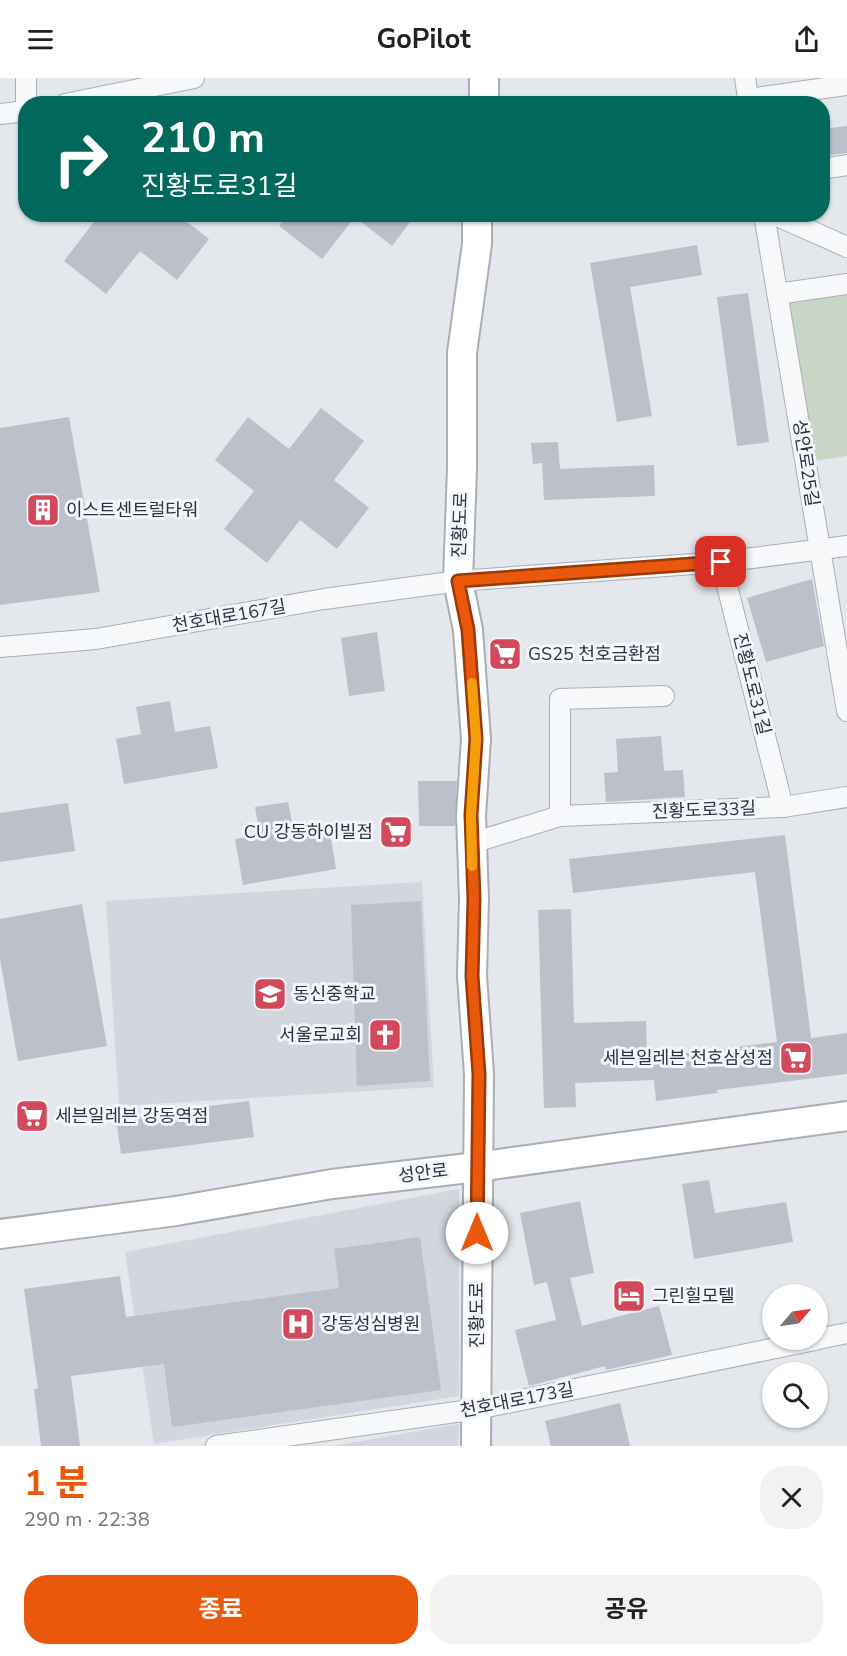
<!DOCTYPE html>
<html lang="ko">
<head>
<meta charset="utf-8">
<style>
  :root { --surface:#fff; --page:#f2f2f2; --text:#222; --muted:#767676; --accent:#ea580c }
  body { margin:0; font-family:"Nunito Sans","Noto Sans KR",sans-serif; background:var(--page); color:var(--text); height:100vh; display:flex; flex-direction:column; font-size:22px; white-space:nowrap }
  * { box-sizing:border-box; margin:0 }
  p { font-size:20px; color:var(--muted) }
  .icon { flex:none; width:33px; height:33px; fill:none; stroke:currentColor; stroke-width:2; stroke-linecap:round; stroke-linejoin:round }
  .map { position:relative; height:1368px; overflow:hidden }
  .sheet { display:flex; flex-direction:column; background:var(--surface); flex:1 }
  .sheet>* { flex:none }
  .hud { position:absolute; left:18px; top:18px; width:812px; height:126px; border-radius:24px; box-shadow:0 2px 4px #0004; background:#00695c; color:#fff; overflow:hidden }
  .needle { width:39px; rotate:61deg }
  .buttons { position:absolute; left:762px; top:1206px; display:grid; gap:12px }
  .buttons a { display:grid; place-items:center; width:66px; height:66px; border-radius:50%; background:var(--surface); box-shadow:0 2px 4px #0004; font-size:30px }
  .pin { position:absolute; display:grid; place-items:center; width:51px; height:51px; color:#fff; margin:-26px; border-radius:12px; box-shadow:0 3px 9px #0006 }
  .me { position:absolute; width:66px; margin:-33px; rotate:0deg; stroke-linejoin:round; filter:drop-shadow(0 0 4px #0008) }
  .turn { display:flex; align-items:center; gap:21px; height:126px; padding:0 24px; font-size:27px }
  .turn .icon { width:78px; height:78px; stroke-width:2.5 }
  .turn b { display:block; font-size:42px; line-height:51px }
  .round { display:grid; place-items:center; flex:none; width:63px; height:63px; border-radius:24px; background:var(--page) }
  .head { display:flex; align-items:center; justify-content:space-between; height:102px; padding:0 24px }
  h1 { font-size:36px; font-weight:700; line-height:45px; color:var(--accent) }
  .cta { display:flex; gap:12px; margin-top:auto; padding:12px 24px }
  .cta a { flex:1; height:69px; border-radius:24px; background:var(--accent); color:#fff; font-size:24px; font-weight:700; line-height:69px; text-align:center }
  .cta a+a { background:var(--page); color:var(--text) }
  header { display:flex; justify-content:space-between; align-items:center; height:78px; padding:0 24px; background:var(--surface); font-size:27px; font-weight:700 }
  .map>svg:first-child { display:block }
  .built { fill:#d2d6de }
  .green { fill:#c9d6c5 }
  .building { fill:#bbc0ca }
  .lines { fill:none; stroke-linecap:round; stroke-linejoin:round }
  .street-casing { stroke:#a9aeb7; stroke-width:22 }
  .secondary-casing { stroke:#a9aeb7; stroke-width:32 }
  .street { stroke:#f7f8fa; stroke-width:20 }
  .secondary { stroke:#fff; stroke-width:28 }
  .route-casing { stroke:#983908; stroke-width:15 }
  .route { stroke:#ea580c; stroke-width:10 }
  .slow { stroke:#f59e0b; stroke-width:10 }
  .labels { text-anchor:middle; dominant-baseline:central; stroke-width:6; stroke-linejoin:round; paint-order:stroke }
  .street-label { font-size:18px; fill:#2b3445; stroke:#f4f6f9 }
  .poi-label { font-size:18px; fill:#2b3445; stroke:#f4f6f9; text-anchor:start }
</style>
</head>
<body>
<header><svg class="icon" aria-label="menu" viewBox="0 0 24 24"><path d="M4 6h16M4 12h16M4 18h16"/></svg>GoPilot<svg class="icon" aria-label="share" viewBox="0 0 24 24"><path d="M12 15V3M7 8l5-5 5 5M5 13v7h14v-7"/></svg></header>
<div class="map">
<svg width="847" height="1368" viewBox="0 0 847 1368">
  <rect width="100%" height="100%" fill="#e4e7ec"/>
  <g class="built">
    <path d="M422 804 434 1009 119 1028 106 823Z"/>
    <path d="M459 1111V1318L154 1366 125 1174Z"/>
    <path d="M459 1346 458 1368H333Z"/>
  </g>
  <path class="green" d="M847 213V378L815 383 787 221Z"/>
  <g class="building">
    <path d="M847 48V75L822 78V51Z"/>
    <path d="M100 136H177L209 161 177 202 140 173 106 216 64 183Z"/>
    <path d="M288 136H416L392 168 355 139 322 181 279 148Z"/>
    <path d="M697 167 702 197 630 209 652 338 617 344 590 185Z"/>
    <path d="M748 215 769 364 737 368 717 219Z"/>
    <path d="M321 330 364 363 334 402 369 430 337 471 300 442 267 485 224 451 254 413 215 382 248 339 289 371Z"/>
    <path d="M69 339 100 514 0 527V350Z"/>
    <path d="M558 364 560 391 654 387 655 418 544 422 542 385 533 386 531 365Z"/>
    <path d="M812 501 824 568 766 584 747 520Z"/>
    <path d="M377 554 385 613 349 618 341 560Z"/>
    <path d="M170 623 175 654 210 648 218 690 124 706 116 661 141 656 136 629Z"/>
    <path d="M661 658 664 693 683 692 685 719 606 724 604 695 618 694 616 661Z"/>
    <path d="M418 703H457L455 748H419Z"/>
    <path d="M288 724 294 754 329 748 336 791 243 807 235 761 260 757 255 729Z"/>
    <path d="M68 725 75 773 0 784V735Z"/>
    <path d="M785 757 811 960 847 955V996L717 1012V1015L656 1023 654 1002 575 1005 576 1029 544 1030 538 832 571 831 574 945 646 943 647 980 777 964 755 794 573 815 569 781Z"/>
    <path d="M421 823 430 1003 357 1008 351 827Z"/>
    <path d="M82 826 107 968 18 983 0 881V841Z"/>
    <path d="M249 1023 254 1059 121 1076 116 1040Z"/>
    <path d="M709 1102 715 1135 786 1124 793 1164 694 1181 682 1106Z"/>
    <path d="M580 1123 594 1195 570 1200 582 1248 659 1228 672 1277 606 1292 605 1288 529 1308 515 1252 556 1242 547 1204 534 1207 520 1135Z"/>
    <path d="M420 1159 441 1312 172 1349 164 1286 71 1298 80 1368H41L34 1311H38L24 1211 120 1198 126 1239 339 1210 334 1171Z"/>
    <path d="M620 1325 630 1368H551L545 1343Z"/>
  </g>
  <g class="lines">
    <defs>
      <g id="street">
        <path d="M26 0V26"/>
        <path d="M745 0 749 26"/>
        <path d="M748 21 847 7"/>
        <path d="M65 26 194 0"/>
        <path d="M0 36 26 33"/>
        <path d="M822 91 847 87"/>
        <path d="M764 136 847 633"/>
        <path d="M773 136 847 169"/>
        <path d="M777 216 847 206"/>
        <path d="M721 484 783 729"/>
        <path d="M0 569 96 561 324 521 458 503 721 484 847 468"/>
        <path d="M560 738V621L664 618"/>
        <path d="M472 765 560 738 783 729 847 719"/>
        <path d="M818 1261 847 1255"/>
        <path d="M216 1368 477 1331 815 1262"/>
      </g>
      <g id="secondary">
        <path d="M484 26V0"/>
        <path d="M0 1156 176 1133 332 1106 477 1089 847 1038"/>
        <path d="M476 1368 479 996 472 898 474 821 471 737 476 661 468 552 458 503 462 390V275L477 166V136"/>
      </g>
    </defs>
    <use href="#street" class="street-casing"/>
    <use href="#secondary" class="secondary-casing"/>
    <use href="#street" class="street"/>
    <use href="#secondary" class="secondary"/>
  </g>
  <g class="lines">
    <defs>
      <path id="route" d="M477 1155 479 996 472 898 474 821 471 737 476 661 468 552 458 503 721 484"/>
    </defs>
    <use href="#route" class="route-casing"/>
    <use href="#route" class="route"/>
    <path class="slow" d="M472 605 476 661 471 737 472 788"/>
  </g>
  <defs>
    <symbol id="building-square" viewBox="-11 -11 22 22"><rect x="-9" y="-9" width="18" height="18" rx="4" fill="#d1495b" stroke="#f4f6f9"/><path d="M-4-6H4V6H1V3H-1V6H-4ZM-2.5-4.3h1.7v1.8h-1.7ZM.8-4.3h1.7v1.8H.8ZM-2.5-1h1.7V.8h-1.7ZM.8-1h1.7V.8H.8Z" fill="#fff"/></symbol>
    <symbol id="supermarket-square" viewBox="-11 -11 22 22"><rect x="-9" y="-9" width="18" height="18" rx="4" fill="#d1495b" stroke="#f4f6f9"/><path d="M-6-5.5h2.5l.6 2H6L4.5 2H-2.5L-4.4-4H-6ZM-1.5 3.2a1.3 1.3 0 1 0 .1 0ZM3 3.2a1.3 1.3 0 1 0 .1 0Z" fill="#fff"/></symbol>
    <symbol id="school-square" viewBox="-11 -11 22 22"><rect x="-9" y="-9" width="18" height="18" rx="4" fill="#d1495b" stroke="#f4f6f9"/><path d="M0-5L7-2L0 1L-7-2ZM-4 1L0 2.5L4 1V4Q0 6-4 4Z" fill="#fff"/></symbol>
    <symbol id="church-square" viewBox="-11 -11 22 22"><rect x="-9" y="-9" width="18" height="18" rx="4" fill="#d1495b" stroke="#f4f6f9"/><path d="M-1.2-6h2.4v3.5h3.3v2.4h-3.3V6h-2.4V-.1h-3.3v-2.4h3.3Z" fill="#fff"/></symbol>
    <symbol id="hotel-square" viewBox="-11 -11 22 22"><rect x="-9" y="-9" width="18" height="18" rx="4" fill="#d1495b" stroke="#f4f6f9"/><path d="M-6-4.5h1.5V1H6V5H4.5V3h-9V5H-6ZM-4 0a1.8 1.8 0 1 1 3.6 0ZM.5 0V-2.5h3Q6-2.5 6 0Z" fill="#fff"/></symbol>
    <symbol id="hospital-square" viewBox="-11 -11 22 22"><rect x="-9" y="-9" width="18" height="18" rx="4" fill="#d1495b" stroke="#f4f6f9"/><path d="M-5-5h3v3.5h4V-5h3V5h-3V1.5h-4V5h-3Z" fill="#fff"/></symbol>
  </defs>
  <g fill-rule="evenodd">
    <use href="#building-square" x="24" y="413" width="38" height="38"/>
    <use href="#supermarket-square" x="486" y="557" width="38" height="38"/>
    <use href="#supermarket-square" x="377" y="735" width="38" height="38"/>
    <use href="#school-square" x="251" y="897" width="38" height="38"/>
    <use href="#church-square" x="366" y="938" width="38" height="38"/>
    <use href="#supermarket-square" x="777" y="961" width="38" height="38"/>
    <use href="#supermarket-square" x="13" y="1019" width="38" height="38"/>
    <use href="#hotel-square" x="610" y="1199" width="38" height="38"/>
    <use href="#hospital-square" x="279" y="1227" width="38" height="38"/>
  </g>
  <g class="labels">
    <g class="street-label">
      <text transform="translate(806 385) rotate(81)">성안로25길</text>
      <text transform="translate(460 447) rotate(-88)">진황도로</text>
      <text transform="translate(229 538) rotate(-10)">천호대로167길</text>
      <text transform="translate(752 606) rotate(76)">진황도로31길</text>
      <text transform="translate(704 732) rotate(-2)">진황도로33길</text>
      <text transform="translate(423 1095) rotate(-7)">성안로</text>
      <text transform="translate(477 1237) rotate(-90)">진황도로</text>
      <text transform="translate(517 1322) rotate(-11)">천호대로173길</text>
    </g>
    <g class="poi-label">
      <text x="66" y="432">이스트센트럴타워</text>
      <text x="528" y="576">GS25 천호금환점</text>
      <text x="373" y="754" text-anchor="end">CU 강동하이빌점</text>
      <text x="293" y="916">동신중학교</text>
      <text x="362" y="957" text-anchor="end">서울로교회</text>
      <text x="773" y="980" text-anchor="end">세븐일레븐 천호삼성점</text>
      <text x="55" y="1038">세븐일레븐 강동역점</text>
      <text x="652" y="1218">그린힐모텔</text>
      <text x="321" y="1246">강동성심병원</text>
    </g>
  </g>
</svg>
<div class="buttons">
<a><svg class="needle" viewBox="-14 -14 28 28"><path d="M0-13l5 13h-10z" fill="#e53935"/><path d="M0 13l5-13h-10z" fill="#767676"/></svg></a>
<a><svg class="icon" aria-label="search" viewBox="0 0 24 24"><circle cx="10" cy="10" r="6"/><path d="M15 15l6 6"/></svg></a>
</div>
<div class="pin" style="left:721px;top:484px;background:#d93025"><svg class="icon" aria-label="arrive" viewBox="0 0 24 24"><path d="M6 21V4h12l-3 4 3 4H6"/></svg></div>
<svg class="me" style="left:477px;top:1155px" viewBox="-20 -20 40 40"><circle r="19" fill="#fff"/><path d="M0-13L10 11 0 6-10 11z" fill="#ea580c"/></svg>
<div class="hud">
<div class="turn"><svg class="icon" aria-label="right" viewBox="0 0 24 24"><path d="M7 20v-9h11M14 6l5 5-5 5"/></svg><div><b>210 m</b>진황도로31길</div></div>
</div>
</div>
<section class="sheet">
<div class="head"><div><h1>1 분</h1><p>290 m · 22:38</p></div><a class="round"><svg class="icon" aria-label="close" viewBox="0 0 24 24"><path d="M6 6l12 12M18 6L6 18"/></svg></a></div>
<div class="cta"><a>종료</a><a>공유</a></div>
</section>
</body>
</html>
